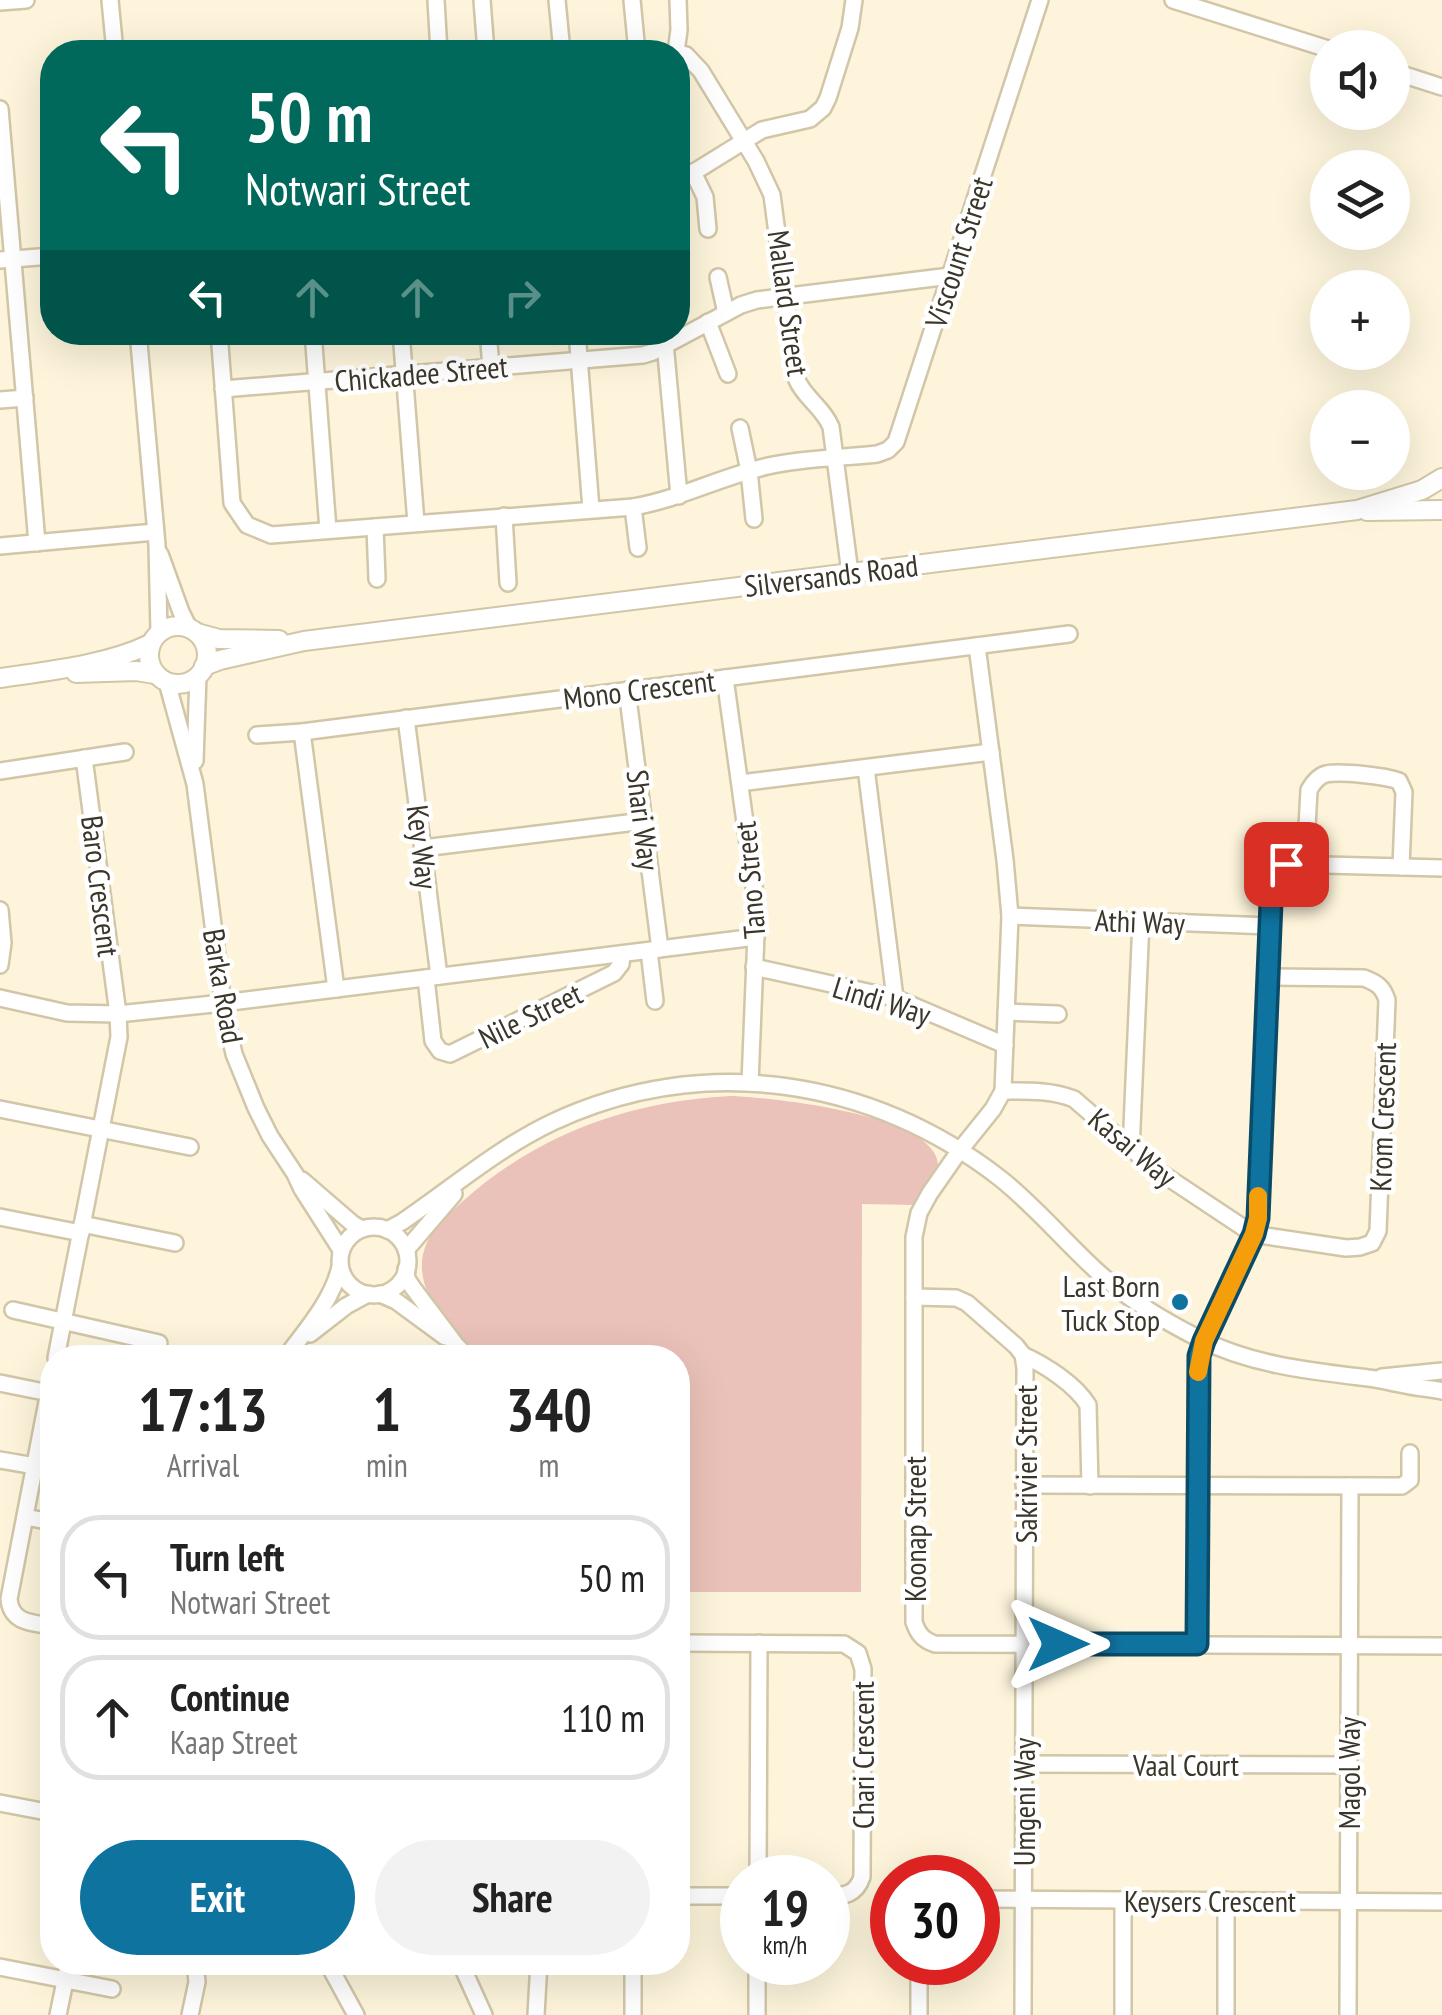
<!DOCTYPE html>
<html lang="en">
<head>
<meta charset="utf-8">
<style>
  :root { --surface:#fff; --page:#f2f2f2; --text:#222; --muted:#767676; --line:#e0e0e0; --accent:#0f73a0 }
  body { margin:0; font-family:"PT Sans Narrow",sans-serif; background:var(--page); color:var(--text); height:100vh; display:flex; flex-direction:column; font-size:38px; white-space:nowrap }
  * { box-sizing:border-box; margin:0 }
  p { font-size:32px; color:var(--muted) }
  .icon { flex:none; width:55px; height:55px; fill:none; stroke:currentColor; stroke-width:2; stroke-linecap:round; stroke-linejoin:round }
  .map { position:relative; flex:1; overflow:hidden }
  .details { position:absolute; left:40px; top:1345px; width:650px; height:630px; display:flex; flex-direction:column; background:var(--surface); border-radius:40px; box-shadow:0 10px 40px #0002 }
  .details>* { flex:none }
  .hud { position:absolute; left:40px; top:40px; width:650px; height:305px; border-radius:40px; box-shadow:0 10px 40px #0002; background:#00695c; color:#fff; overflow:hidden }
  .fabs { position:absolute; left:1310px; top:30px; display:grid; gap:20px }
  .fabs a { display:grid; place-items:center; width:100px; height:100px; border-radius:50%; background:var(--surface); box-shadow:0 10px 40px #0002; font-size:50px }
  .speed { position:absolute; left:720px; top:1855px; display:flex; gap:20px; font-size:50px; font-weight:700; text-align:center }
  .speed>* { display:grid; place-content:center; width:130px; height:130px; border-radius:50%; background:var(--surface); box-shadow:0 10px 40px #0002; line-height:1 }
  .speed small { font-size:25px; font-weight:400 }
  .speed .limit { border:15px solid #d22; background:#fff; color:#111 }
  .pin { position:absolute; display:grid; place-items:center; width:85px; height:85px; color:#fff; margin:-42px; border-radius:20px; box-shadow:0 5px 15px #0006 }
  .me { position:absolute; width:110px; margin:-55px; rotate:90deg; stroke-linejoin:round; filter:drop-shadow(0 0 8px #0008) }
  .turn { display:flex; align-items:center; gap:35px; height:210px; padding:0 40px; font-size:45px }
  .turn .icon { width:130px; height:130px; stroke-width:2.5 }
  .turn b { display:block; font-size:70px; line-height:85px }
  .lanes { display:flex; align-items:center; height:95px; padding:0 40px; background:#0003; justify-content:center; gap:50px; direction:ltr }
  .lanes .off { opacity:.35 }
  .eta { display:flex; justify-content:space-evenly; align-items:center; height:170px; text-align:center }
  .eta b { font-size:60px; font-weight:800; line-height:70px }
  .button { display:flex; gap:20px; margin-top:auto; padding:20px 40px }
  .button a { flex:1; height:115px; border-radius:60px; background:var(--accent); color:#fff; font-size:40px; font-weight:800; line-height:115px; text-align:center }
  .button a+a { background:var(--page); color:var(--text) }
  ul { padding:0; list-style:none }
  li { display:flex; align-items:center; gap:30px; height:125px; margin:0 20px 15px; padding:0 20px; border:5px solid var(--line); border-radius:40px }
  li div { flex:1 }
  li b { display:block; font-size:38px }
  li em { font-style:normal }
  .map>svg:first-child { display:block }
  .green { fill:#ebc2b9 }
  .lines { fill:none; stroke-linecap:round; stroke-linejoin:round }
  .minor-casing { stroke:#d1c6a7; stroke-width:20 }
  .tertiary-casing { stroke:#d1c6a7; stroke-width:22 }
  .minor { stroke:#fff; stroke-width:15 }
  .tertiary { stroke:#fff; stroke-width:18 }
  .route-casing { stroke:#0a4b68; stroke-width:25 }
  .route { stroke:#0f73a0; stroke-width:18 }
  .slow { stroke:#f59e0b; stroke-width:18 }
  .poi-dot { fill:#0f73a0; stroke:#fff; stroke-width:4 }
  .labels { text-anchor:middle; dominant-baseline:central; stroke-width:9; stroke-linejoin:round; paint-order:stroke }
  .street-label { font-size:30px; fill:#3b362a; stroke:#fff }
  .poi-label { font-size:30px; fill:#3b362a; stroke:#fff; text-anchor:end }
</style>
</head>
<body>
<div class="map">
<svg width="1442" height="2015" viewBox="0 0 1442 2015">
  <rect width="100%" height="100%" fill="#fdf4db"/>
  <path class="green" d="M730 1096C768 1097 935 1114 938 1164 938 1178 923 1194 916 1205L862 1204 861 1592H678V1358L481 1357C459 1333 424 1305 422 1270 420 1239 442 1220 463 1201 538 1134 630 1101 730 1096Z"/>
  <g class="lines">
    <defs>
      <g id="minor">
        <path d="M110 0 115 52"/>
        <path d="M436 0 439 52"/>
        <path d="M482 0 486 52"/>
        <path d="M557 0 562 52"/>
        <path d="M632 0 637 52"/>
        <path d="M1173 0 1328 49"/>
        <path d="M0 2 26 0"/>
        <path d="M676 52 679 30 678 0"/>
        <path d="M678 53 686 55 701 71 756 161 772 195 796 378C804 398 823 407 831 427L850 573"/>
        <path d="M1392 71 1442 87"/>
        <path d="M0 109 37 543"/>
        <path d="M693 172 705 197 708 229"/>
        <path d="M678 182 762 130 810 119 823 108 828 98 850 28 854 0"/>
        <path d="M0 260 52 256"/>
        <path d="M718 277 726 313"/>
        <path d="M708 322 728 374"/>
        <path d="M138 332 157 545 159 632"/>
        <path d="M219 332 232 503 247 525 271 535 633 507C680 499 722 476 768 466 803 458 841 458 877 454L888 450 896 442 1040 0"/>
        <path d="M313 332 328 530"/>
        <path d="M401 332 416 523"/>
        <path d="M488 332 491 367"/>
        <path d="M577 332 591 509"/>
        <path d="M664 332 679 496"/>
        <path d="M223 389 643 355 653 352 741 305 757 300 950 276"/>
        <path d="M0 400 25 398"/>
        <path d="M740 428 749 471 754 519"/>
        <path d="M633 507 638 548"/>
        <path d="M504 516 508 583"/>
        <path d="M375 527 377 579"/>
        <path d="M0 546 155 532"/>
        <path d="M160 554 181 612 189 628"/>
        <path d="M977 646 1005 860 1010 916 1003 1091 993 1109 960 1150 930 1193 919 1213 914 1237V1622C918 1634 923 1640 935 1644L1442 1646"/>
        <path d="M725 678 757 909 750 1083"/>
        <path d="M167 682 195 784 223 1003 234 1054 256 1108 270 1136 295 1174 302 1189 341 1250"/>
        <path d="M627 690 660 949"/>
        <path d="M406 718 439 976"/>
        <path d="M302 732 336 989"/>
        <path d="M257 735 302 732 1069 634"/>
        <path d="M195 761 198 675"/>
        <path d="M866 768 895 998"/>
        <path d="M0 771 125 752"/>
        <path d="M740 783 991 752"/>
        <path d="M423 848 644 821"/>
        <path d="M1305 864 1309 790C1313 783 1318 776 1326 774 1341 771 1385 776 1399 781L1404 792 1401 867"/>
        <path d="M0 910 3 943 0 965"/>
        <path d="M1010 916 1270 926"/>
        <path d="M649 951 655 1001"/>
        <path d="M754 967 895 998 1005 1045"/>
        <path d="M426 978 433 1041 440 1051 450 1054 614 973 621 964 622 954"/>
        <path d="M0 998 67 1013 118 1014 223 1003 756 937"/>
        <path d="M1006 1012 1058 1014"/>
        <path d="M1003 1091C1028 1091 1051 1090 1074 1099L1155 1169 1253 1234 1346 1248 1360 1247 1372 1243 1378 1231 1387 1000C1383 987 1377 983 1364 978L1268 977"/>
        <path d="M0 1109 190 1147"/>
        <path d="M1131 1150 1141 921"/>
        <path d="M302 1180 353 1224 362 1229"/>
        <path d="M0 1217 81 1233"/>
        <path d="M82 1224 175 1243"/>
        <circle cx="374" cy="1261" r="34"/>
        <path d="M387 1230 402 1222C452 1188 498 1148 553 1122 703 1052 872 1078 1001 1179 1036 1207 1066 1243 1099 1273 1129 1300 1164 1321 1200 1339 1252 1365 1310 1371 1368 1378 1380 1379 1392 1383 1405 1385 1417 1388 1430 1388 1442 1391"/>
        <path d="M406 1250 454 1194"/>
        <path d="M406 1269 407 1279 413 1288 456 1345 469 1358"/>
        <path d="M380 1294 396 1301 445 1337"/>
        <path d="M914 1297 956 1298 967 1303 1016 1346 1023 1355 1025 1368 1023 2015"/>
        <path d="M13 1310 159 1343"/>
        <path d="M310 1334 346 1306 368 1294"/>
        <path d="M1023 1355C1045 1365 1075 1384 1088 1405L1090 1486"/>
        <path d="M56 1358 119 1037 118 1014 84 758"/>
        <path d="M285 1358C306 1330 332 1301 340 1267"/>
        <path d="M52 1376 9 1599C11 1623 32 1623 52 1626"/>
        <path d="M1382 1377 1442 1371"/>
        <path d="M0 1383 49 1393"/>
        <path d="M0 1460 35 1466"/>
        <path d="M1024 1485 1402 1486 1410 1480V1453"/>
        <path d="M25 1517 52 1522"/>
        <path d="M678 1643 844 1644 858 1653 863 1669 862 1877C856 1895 844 1896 828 1896"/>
        <path d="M1197 1644 1199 1357 1204 1341 1253 1234 1258 1218 1272 878 1277 869 1286 864 1442 868"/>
        <path d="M1023 1764 1348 1765"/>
        <path d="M0 1803 52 1813"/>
        <path d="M758 1878 759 1643"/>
        <path d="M678 1896H742"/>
        <path d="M978 1899 1442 1902"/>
        <path d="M327 1962 356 2015"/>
        <path d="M460 1962 484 2015"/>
        <path d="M633 1962V2015"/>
        <path d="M0 1967 112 1989"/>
        <path d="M58 2015 69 1962"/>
        <path d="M190 2015 197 1982 195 1962"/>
        <path d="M536 2015 539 1962"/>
        <path d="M757 2015V1962"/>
        <path d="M919 2015V1962"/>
        <path d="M1123 2015V1900"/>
        <path d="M1226 2015V1900"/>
        <path d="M1348 2015 1350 1486"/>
      </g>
      <g id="tertiary">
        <path d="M1367 511 1442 510"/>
        <circle cx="178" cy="655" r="29"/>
        <path d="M197 633 219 639 279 640"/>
        <path d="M204 666 220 660 304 641 1357 510 1422 490 1442 478"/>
        <path d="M76 673 136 671 155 674"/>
        <path d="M0 678C48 671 107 665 150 644"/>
      </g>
    </defs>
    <use href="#minor" class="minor-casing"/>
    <use href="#tertiary" class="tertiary-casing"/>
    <use href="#minor" class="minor"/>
    <use href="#tertiary" class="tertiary"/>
  </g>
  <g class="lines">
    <defs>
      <path id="route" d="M1058 1644H1197L1199 1356 1204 1341 1254 1234 1258 1218 1272 878 1277 869 1286 864"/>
    </defs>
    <use href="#route" class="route-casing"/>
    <use href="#route" class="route"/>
    <path class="slow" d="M1198 1372 1204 1341 1254 1234 1258 1218V1196"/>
  </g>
  <circle class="poi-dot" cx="1180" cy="1302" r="10"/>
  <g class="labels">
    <g class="street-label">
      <text transform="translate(958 252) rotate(-72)">Viscount Street</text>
      <text transform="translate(789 303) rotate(82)">Mallard Street</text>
      <text transform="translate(421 373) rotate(-5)">Chickadee Street</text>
      <text transform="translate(831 575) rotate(-7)">Silversands Road</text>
      <text transform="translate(639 689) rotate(-7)">Mono Crescent</text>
      <text transform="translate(644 820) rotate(83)">Shari Way</text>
      <text transform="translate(423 847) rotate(83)">Key Way</text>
      <text transform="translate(749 880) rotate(-95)">Tano Street</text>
      <text transform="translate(101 886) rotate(83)">Baro Crescent</text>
      <text transform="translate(1140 921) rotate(2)">Athi Way</text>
      <text transform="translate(224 986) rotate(80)">Barka Road</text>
      <text transform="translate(882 1000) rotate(17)">Lindi Way</text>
      <text transform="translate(530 1015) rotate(-26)">Nile Street</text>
      <text transform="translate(1382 1117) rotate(-88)">Krom Crescent</text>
      <text transform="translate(1133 1147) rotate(40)">Kasai Way</text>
      <text transform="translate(1025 1464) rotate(-90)">Sakrivier Street</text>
      <text transform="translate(914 1529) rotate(-90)">Koonap Street</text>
      <text transform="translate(862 1755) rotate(-90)">Chari Crescent</text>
      <text x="1186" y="1764">Vaal Court</text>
      <text transform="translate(1348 1773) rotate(-90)">Magol Way</text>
      <text transform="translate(1023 1802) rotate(-90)">Umgeni Way</text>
      <text x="1210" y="1900">Keysers Crescent</text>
    </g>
    <g class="poi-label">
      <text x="1160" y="1285">Last Born<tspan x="1160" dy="34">Tuck Stop</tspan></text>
    </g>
  </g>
</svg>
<div class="fabs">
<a><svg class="icon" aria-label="sound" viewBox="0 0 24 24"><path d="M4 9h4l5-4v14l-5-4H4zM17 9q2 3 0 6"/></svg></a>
<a><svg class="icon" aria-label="layers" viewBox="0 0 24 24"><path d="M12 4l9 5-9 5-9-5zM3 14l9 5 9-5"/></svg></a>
<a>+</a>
<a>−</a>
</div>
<div class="speed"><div>19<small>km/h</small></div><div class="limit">30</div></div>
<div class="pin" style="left:1286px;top:864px;background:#d93025"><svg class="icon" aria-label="arrive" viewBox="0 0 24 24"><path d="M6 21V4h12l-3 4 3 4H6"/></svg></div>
<svg class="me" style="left:1058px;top:1644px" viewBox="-20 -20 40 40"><path d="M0-17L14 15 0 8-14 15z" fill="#0f73a0" stroke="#fff" stroke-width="4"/></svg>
<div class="hud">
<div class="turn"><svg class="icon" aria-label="left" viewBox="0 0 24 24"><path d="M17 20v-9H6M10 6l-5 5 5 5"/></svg><div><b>50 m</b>Notwari Street</div></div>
<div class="lanes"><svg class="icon" aria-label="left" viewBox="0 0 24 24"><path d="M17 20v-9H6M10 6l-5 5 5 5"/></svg><svg class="icon off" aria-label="ahead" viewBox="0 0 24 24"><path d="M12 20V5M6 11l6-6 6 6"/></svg><svg class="icon off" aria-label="ahead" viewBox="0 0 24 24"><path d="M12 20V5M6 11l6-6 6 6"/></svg><svg class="icon off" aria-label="right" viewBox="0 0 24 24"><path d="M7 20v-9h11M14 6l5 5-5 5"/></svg></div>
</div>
<section class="details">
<div class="eta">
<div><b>17:13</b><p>Arrival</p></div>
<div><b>1</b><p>min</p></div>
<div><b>340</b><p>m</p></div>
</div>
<ul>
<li><svg class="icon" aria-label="left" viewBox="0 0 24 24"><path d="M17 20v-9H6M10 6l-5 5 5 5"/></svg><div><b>Turn left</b><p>Notwari Street</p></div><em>50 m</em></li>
<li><svg class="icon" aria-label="ahead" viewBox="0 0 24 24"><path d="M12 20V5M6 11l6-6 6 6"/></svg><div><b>Continue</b><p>Kaap Street</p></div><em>110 m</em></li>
</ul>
<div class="button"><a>Exit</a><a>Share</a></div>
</section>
</div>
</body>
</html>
